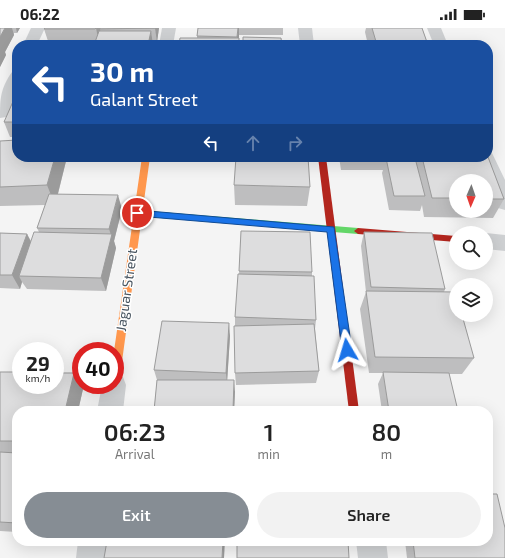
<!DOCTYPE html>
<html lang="en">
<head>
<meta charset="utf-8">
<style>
  :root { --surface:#fff; --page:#f2f2f2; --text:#222; --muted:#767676; --accent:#868d94 }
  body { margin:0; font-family:"Exo 2",sans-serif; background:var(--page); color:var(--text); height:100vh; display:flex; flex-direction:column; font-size:15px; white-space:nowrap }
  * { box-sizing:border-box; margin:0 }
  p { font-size:13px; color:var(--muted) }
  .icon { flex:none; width:22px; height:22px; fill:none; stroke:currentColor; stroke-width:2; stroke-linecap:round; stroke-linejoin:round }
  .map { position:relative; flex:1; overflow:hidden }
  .drawer { position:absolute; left:12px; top:378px; width:481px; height:140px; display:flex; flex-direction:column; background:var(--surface); border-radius:16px; box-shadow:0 4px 16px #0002 }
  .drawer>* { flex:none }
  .top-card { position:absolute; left:12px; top:12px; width:481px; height:122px; border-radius:16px; box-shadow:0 4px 16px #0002; background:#1a4fa0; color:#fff; overflow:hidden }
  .needle { width:26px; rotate:182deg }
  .buttons { position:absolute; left:449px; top:146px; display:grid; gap:8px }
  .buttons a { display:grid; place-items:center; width:44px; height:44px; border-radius:50%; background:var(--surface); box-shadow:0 4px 16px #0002; font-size:20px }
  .speed { position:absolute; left:12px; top:314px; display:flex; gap:8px; font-size:20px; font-weight:700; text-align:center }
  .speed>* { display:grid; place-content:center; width:52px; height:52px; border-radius:50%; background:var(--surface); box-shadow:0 4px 16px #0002; line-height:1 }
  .speed small { font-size:10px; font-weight:400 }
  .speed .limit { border:6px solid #d22; background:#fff; color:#111 }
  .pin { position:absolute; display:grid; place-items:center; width:34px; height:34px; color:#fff; margin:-17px; border:2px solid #fff; border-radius:50%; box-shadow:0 1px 4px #0007 }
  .me { position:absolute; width:44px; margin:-22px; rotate:353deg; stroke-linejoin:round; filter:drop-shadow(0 0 3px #0008) }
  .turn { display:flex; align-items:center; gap:14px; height:84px; padding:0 12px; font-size:18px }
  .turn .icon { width:52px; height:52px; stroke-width:2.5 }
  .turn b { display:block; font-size:28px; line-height:34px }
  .lanes { display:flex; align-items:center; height:38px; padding:0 12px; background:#0003; justify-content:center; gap:20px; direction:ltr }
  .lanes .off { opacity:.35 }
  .eta { display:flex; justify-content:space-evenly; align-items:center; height:68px; text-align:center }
  .eta b { font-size:24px; font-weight:600; line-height:28px }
  .cta { display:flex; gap:8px; margin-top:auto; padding:8px 12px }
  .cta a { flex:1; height:46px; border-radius:24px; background:var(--accent); color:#fff; font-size:16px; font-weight:600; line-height:46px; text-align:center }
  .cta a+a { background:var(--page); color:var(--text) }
  .status { display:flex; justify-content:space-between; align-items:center; height:28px; padding:0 20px; background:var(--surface); direction:ltr }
  .status svg { height:11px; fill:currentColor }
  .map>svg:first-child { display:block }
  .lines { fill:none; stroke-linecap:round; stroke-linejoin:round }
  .street { fill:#ced0d2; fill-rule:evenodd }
  .fast { fill:#63d668; fill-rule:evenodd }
  .slow { fill:#ff974d; fill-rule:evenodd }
  .jam { fill:#b3261e; fill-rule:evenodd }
  .wall { fill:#bebebf; fill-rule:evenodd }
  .shaded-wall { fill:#9b9b9b }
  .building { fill:#ddddde; stroke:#9b9b9b }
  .route { fill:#1a73e8; stroke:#114b97 }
  .labels { text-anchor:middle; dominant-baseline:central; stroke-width:3; stroke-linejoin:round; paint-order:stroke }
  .street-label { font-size:14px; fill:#4a5661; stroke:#fff }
</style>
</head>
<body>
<div class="status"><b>06:22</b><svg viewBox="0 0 49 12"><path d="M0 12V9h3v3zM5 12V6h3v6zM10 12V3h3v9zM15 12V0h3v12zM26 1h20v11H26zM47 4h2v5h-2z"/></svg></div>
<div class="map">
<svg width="505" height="530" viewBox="0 0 505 530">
  <rect width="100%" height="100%" fill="#f4f4f4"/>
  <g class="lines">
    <g class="street">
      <path d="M31 0H45L37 17H23Z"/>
      <path d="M162 0H176L173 17H159Z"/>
      <path d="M298 0H312L314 17H300Z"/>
      <path d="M427 0H441L448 17H434Z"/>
      <path d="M17 42C17 61 17 73 6 89L0 90C0 71 0 61 12 44Z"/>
      <path d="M488 124 492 125 505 152V182L498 180 495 175 477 129H488Z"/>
      <path d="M486 205 505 207V223L486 221Z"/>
      <path d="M115 346 123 349 126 357 123 383H97L102 357H115Z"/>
      <path d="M78 513H108L106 530H76Z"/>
      <path d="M356 513H386L388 530H358Z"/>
    </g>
    <path class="fast" d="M137 182 358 200 362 203 358 206 137 188 133 185Z"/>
    <path class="slow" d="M142 129H150L120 348 119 351 115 353V323H114Z"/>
    <g class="jam">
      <path d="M318 129H326L359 383H349Z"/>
      <path d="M358 200 456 208V214L358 206 354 203Z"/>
    </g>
  </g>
  <g class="wall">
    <path d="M0 0H20L17 5H14V7L5 24 6 27 0 39Z"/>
    <path d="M45 0H159L157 14 153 15V17H94L95 15 49 16 44 1Z"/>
    <path d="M198 0H283V7H239V17H179L197 10V8Z"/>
    <path d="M366 0H422L428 17H368L365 4Z"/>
    <path d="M17 69V109H10L4 94Z"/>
    <path d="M0 113 17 129H67L58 166 122 181 114 213 116 220 106 263 27 261 22 254 20 261 0 260V205L27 206 31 213 39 204 37 200 45 177 0 178Z"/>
    <path d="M339 129H412V130H415L416 129H488L504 171 493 190 424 189 422 177 420 183 389 182 382 145 383 142H341ZM456 153H486V183H456Z"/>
    <path d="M234 157 310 159 307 178 235 177Z"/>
    <path d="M241 203 312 244V248L316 292 315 301 319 343 316 355 236 357 235 345V289L239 246Z"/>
    <path d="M364 204 445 261 444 264 474 330 462 346H449L458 383H382L378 356 383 345H369L360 281 366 264 361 218Z"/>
    <path d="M230 308 227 352 235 364 234 383H154L157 352 154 342Z"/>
    <path d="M0 344 74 345 83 361 78 383H17V504L0 503Z"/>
    <path d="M405 513H488L505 530H407Z"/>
  </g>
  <g class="shaded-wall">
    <path d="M5 0H12L14 7 5 24 6 27 0 39V9Z"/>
    <path d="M16 0H20L17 5Z"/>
    <path d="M96 0H103L100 1 101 7 99 15Z"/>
    <path d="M155 0H159L157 14Z"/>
    <path d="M238 0H239V8L238 17H237V9Z"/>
    <path d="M151 3 153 17H148Z"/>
    <path d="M55 129H67L55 177 47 157Z"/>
    <path d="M118 167 122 181 114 213 116 220 106 263 101 250 111 207 109 201Z"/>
    <path d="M27 206 34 220 19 248 22 254 20 261 12 247Z"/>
    <path d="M229 295 230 308 227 356 226 345Z"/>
    <path d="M74 345 83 361 78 383H65Z"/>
    <path d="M234 352 235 364 234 383H233Z"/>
    <path d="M223 513H225L224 530H222Z"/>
  </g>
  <g class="building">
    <path d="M0 0H5L0 9Z"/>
    <path d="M45 0H96L95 1H44Z"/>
    <path d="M100 0H155L100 1Z"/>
    <path d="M198 0H238L237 9 197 8Z"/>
    <path d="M372 0H422L428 17H377Z"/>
    <path d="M99 3H151L148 17H94Z"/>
    <path d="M243 9 281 10 282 17H243Z"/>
    <path d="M180 10H239V17H179Z"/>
    <path d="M15 69H17V94H4Z"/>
    <path d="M17 112V129H55L47 157 0 159V113Z"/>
    <path d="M236 129H308L310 159 234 157Z"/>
    <path d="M422 129H488L504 171H486V153H456V170H432Z"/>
    <path d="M386 130H415L425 168H394Z"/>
    <path d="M49 166 118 167 109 201 37 200Z"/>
    <path d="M241 203 310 204 312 244 239 243Z"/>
    <path d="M34 204 112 206 101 250 19 248Z"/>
    <path d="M364 204 432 205 445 261 371 259Z"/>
    <path d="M0 205 27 206 12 247H0Z"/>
    <path d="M238 246 314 248 316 292 235 289Z"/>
    <path d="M366 263 456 264V287H462L474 330 375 329Z"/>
    <path d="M162 293 229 295 226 345 154 342Z"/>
    <path d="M314 296 319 343 235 345 234 298Z"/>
    <path d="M0 344H21V357H55V345H74L65 383H17V413H0Z"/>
    <path d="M383 344 449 345 458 383H389Z"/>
    <path d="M157 352H234L233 383H154Z"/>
    <path d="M0 424 17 425V495L0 494Z"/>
    <path d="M488 466H497L505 500V530H415L413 513H488Z"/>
    <path d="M107 513H223L222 530H104Z"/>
    <path d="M237 513H348L349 530H237Z"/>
  </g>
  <path class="route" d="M137 182 334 199 352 322 350 325 347 327 343 325 342 322 327 204 137 188 133 185Z"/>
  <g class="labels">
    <g class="street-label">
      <text transform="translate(126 262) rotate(-82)">Jaguar Street</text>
    </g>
  </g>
</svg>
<div class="buttons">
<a><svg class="needle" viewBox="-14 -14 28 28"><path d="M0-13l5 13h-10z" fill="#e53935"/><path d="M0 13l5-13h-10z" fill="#767676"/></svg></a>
<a><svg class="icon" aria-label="search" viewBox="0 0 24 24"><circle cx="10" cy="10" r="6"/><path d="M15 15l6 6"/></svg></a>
<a><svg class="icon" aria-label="layers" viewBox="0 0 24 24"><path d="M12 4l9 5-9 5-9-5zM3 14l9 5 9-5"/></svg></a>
</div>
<div class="speed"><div>29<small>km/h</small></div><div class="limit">40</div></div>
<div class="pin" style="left:137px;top:185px;background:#d93025"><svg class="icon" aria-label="arrive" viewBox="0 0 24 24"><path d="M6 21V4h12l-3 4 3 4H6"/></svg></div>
<svg class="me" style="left:347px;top:322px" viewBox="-20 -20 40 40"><path d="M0-17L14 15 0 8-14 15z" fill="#1a73e8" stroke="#fff" stroke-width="4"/></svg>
<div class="top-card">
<div class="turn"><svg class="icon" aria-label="left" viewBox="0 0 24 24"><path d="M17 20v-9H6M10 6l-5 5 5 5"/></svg><div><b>30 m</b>Galant Street</div></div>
<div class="lanes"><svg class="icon" aria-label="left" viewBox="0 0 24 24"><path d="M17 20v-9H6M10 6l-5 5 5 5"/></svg><svg class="icon off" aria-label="ahead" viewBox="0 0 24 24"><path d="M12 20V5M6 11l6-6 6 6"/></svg><svg class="icon off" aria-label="right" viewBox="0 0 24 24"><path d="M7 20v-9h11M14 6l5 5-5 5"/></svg></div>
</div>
<section class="drawer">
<div class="eta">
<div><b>06:23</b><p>Arrival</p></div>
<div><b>1</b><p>min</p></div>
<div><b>80</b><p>m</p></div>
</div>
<div class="cta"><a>Exit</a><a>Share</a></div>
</section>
</div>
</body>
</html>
